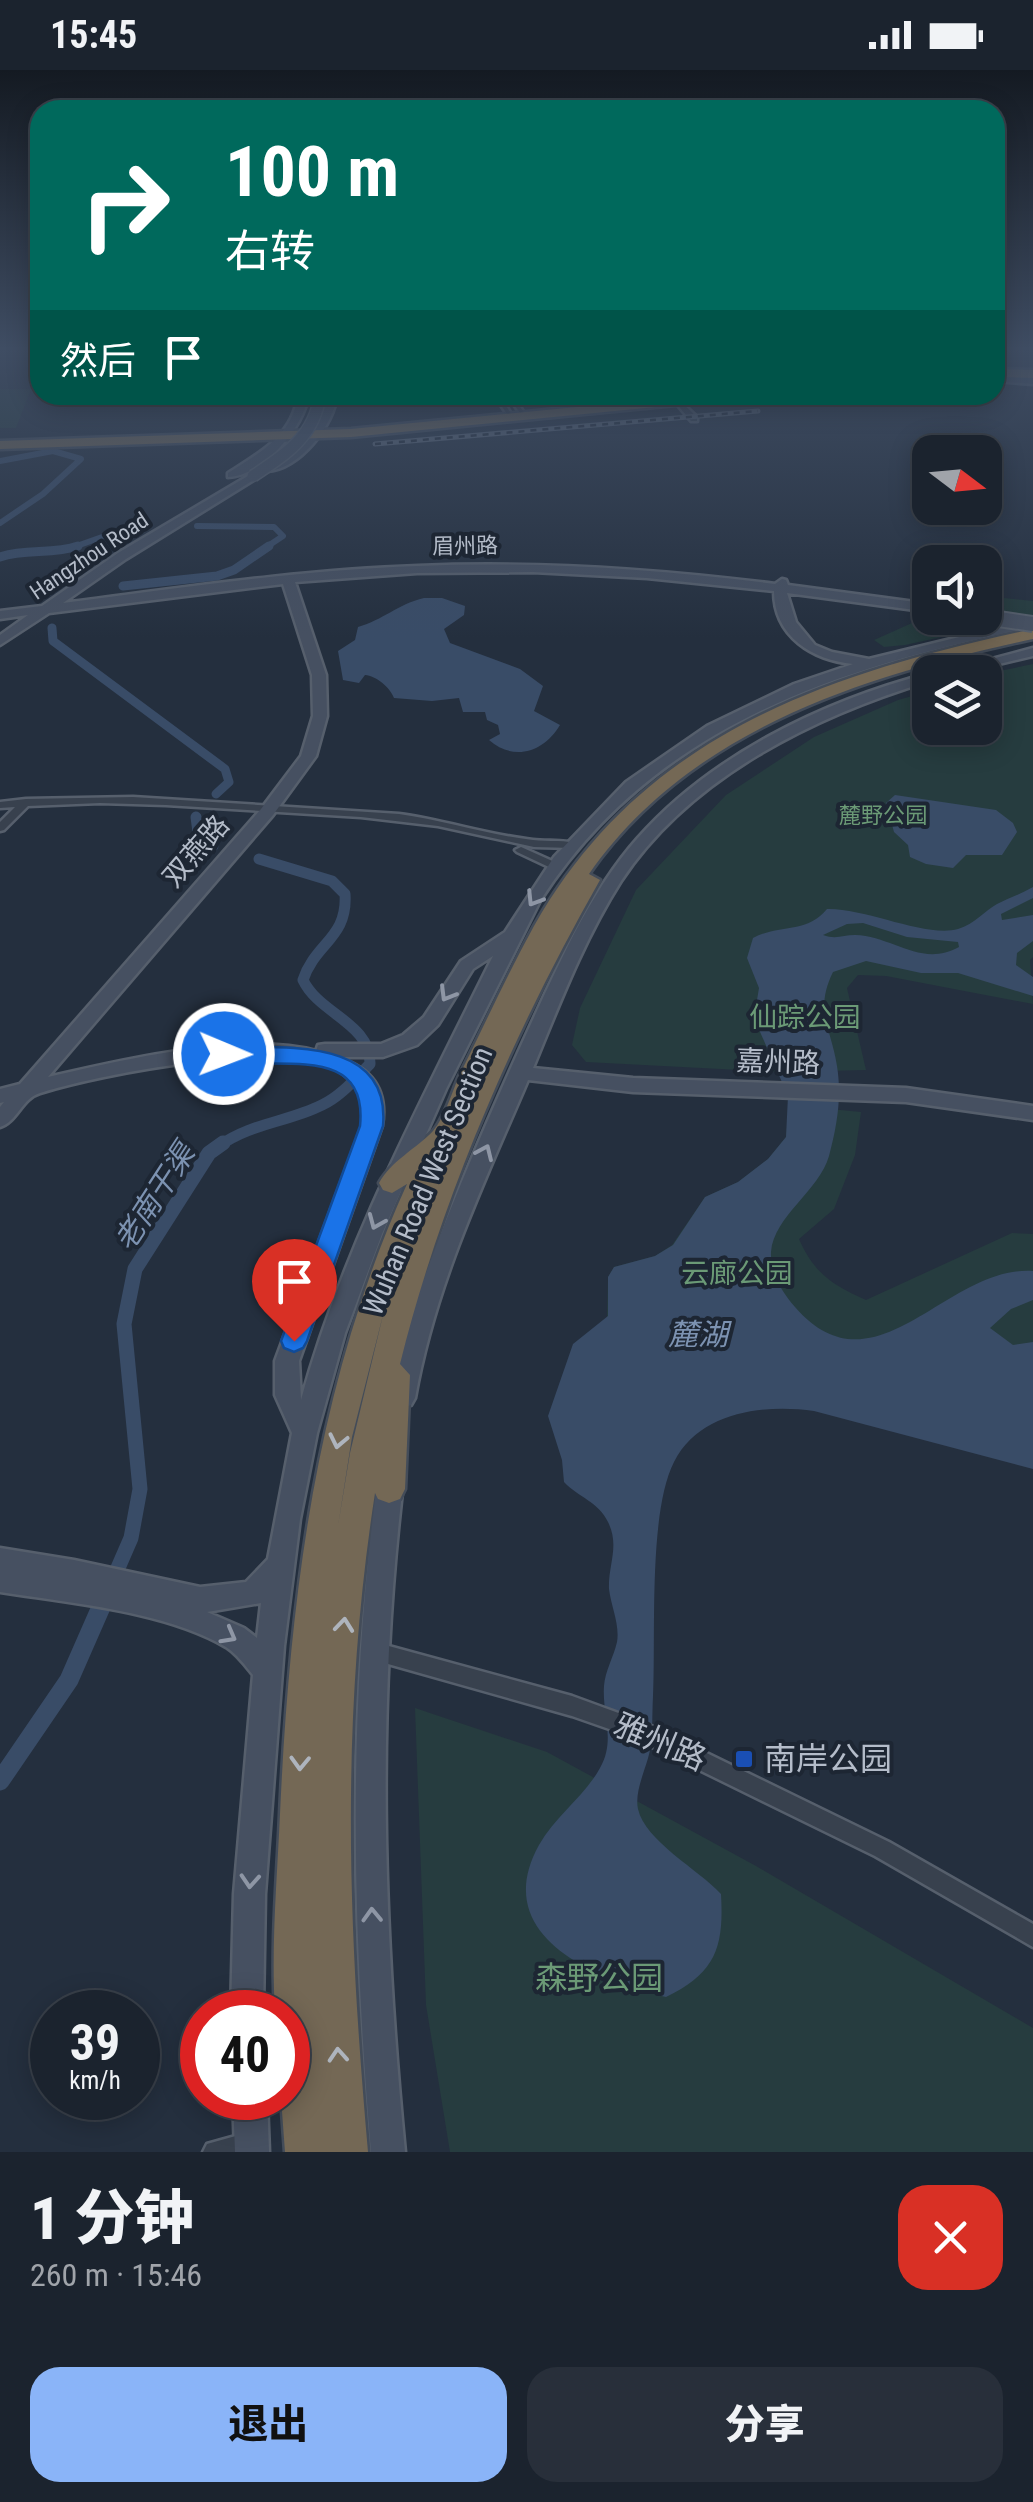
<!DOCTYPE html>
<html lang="zh">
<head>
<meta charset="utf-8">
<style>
  :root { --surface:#1b232e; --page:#282f3a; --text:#f1f3f6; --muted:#a0a4aa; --line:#39404a; --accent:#8ab4f8 }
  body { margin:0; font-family:"Roboto Condensed","Noto Sans SC",sans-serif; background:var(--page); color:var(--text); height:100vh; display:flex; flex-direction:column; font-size:38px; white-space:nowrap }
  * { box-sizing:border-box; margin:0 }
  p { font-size:32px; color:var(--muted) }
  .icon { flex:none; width:55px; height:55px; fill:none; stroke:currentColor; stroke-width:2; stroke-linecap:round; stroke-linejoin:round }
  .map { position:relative; height:2082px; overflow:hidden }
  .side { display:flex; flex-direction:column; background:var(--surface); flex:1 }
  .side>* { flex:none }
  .guide { position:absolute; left:30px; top:30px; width:975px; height:305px; border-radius:30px; box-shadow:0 5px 25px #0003,0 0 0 2px var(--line); background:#00695c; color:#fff; overflow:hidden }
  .needle { width:65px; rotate:106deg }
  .buttons { position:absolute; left:912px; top:365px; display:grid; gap:20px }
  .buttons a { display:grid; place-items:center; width:90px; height:90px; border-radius:20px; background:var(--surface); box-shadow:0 5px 25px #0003,0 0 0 2px var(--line); font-size:50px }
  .speed { position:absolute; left:30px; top:1920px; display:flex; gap:20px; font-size:50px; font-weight:700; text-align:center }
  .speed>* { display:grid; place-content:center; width:130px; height:130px; border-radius:50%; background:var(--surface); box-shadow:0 5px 25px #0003,0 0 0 2px var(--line); line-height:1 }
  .speed small { font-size:25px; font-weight:400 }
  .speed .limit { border:15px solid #d22; background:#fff; color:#111 }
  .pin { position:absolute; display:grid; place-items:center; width:85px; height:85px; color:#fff; margin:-102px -42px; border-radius:50% 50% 50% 0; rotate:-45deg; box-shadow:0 0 10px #0007 }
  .pin .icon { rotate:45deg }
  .me { position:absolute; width:110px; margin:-55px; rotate:91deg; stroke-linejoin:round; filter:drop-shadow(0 0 8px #0008) }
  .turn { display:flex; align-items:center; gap:35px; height:210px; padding:0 30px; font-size:45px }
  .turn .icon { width:130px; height:130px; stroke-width:2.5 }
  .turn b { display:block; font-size:70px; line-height:85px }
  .then { display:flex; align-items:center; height:95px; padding:0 30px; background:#0003; gap:20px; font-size:38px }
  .round { display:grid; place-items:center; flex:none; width:105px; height:105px; border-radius:30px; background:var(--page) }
  .head { display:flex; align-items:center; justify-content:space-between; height:170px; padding:0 30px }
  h1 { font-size:60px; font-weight:800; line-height:75px }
  .action { display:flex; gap:20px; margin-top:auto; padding:20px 30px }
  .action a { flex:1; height:115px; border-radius:30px; background:var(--accent); color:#111; font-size:40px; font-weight:800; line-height:115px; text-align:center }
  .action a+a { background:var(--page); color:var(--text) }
  .status { display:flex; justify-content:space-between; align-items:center; height:70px; padding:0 50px; background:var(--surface); direction:ltr }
  .status svg { height:28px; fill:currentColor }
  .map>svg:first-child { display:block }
  .green { fill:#263c3f }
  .water { fill:#394c67; fill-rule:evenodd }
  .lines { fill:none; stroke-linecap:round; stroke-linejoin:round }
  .canal-far4 { stroke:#394c67; stroke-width:6 }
  .canal-far3 { stroke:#394c67; stroke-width:9 }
  .canal-far2 { stroke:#394c67; stroke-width:11 }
  .canal-far1 { stroke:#394c67; stroke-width:15 }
  .canal { stroke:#394c67; stroke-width:19 }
  .street-casing { stroke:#565f6c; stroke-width:5 }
  .secondary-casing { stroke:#565f6c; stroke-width:5 }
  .highway-casing { stroke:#434c59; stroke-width:5 }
  .street { fill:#38414e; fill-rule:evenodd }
  .secondary { fill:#465061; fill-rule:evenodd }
  .highway { fill:#746855; fill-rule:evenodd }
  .rail-casing { stroke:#5a6575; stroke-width:5 }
  .rail { stroke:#1d2633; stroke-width:2.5; stroke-dasharray:6; stroke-linecap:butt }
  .secondary-bridge-far1-casing { stroke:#565f6c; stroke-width:14; stroke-linecap:butt }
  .secondary-bridge-casing { stroke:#565f6c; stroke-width:18; stroke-linecap:butt }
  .secondary-bridge-far1 { stroke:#465061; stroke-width:11 }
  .secondary-bridge { stroke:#465061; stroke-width:14 }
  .oneway { stroke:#8e96a5 }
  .oneway2 { stroke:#aeb4bd }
  .route { fill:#1a73e8; stroke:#114b97; stroke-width:2.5 }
  .transit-dot { fill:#1a4fb4; stroke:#1d2633; stroke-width:4 }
  .labels { text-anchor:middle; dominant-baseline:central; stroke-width:8; stroke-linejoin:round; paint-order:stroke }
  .far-street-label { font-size:22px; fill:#b4bcc9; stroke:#1d2633 }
  .far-park-label { font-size:22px; fill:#6b9a76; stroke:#1d2633 }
  .street-label { font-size:28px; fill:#b4bcc9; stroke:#1d2633 }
  .park-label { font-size:28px; fill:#6b9a76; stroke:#1d2633 }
  .water-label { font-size:30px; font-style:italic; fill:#7c92b1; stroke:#1d2633 }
  .near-street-label { font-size:32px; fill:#b4bcc9; stroke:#1d2633 }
  .near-poi-label { font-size:32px; fill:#b4bcc9; stroke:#1d2633; text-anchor:start }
  .near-park-label { font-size:32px; fill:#6b9a76; stroke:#1d2633 }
</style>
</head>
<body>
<div class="status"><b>15:45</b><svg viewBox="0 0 49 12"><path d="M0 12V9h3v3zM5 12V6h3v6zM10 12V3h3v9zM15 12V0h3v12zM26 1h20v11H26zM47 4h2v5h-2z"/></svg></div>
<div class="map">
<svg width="1033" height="2082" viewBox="0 0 1033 2082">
  <rect width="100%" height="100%" fill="#242f3e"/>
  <g class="green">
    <path d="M0 319H31L16 358H0Z"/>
    <path d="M985 526 1033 531V547L905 575 884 577 874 570 930 545 985 548Z"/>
    <path d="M1033 594V887L1030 890 1033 934 886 906 858 905 847 918 866 1000 780 1002 586 992 572 975 580 938 636 820 726 725 814 667 898 630 930 621V658H985V604Z"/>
    <path d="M789 1035 861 1042 855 1085 834 1139 799 1169C814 1203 832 1215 866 1230L1012 1163 1033 1164V1337L607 1247 608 1207 614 1197 655 1186 672 1175 705 1127 738 1112 768 1089 786 1067Z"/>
    <path d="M415 1638 547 1682 756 1796 1033 1958V2082H450L426 1935Z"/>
  </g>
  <g class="water">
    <path d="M424 528H442L465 536 464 545 444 559 450 573 520 599 543 616 534 641 560 655C544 682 514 692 489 670L500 664 498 655 487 650 485 642H463L459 628 432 631 394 628C390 617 376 606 365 605L359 613 343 610 338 581 355 570 358 557C383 550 398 534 424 528Z"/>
    <path d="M895 725 996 740 1013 753 1017 762 1002 785H966L953 798 926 794 910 787 908 775 894 762 886 733Z"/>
    <path d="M1033 817V828L1001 844 1002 850 1033 845V871L1017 883 1016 895 1033 907V926L958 903H921L866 891 833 902C814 941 831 957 837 996 842 1027 837 1056 829 1086 819 1121 774 1146 771 1182 770 1203 782 1222 795 1237 875 1329 946 1195 1033 1201V1230L1011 1239 990 1258 1013 1275 1033 1272V1399L814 1341C765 1334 700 1341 674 1392 648 1443 656 1567 653 1626 652 1644 653 1662 650 1680 647 1697 634 1721 638 1739 645 1771 698 1799 721 1824 724 1877 716 1903 666 1927 598 1909 488 1867 539 1775 556 1745 584 1727 600 1698 616 1670 602 1645 604 1616 605 1601 614 1586 617 1572 620 1555 611 1536 609 1519 608 1495 620 1476 608 1452 599 1432 578 1427 564 1412L562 1390 548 1346 573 1274 608 1246V1207L614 1197 655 1186 673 1175 705 1127 738 1112 768 1089 786 1067 788 1026 754 948 759 918 747 888 753 868C779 854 807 864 827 839 866 838 926 868 958 859 975 854 984 841 997 834 1009 828 1021 824 1033 817ZM863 853 907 867 958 872 959 877C921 898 893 866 855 865 843 865 836 870 823 865L847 854Z"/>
  </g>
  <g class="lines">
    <g class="canal-far4">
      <path d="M0 391 53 381 81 389 43 424 0 453"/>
      <path d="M197 456 274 457 283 466 265 478"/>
      <path d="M71 478 136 455"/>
    </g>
    <g class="canal-far3">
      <path d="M0 487C26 478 52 485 78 476"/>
      <path d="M123 516 217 506 234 500 269 476"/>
      <path d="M52 558 53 571 225 699 229 712 216 724"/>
    </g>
    <g class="canal-far2">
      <path d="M196 747 198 762 213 776"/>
      <path d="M219 1076C251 1053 288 1052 322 1035 341 1026 355 1009 370 994 371 953 319 944 303 910 315 873 348 868 345 824L332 811 259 789"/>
    </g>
    <path class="canal-far1" d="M111 1514 131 1468 140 1419 124 1254 135 1199 209 1083 223 1073"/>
    <path class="canal" d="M0 1711 69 1610 112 1512"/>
    <defs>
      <g id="street">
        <path d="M494 325H500L511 344H507Z"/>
        <path d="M507 325H513L524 343H520Z"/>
        <path d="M626 325H633L640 336H636Z"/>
        <path d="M675 330H679L697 347V351H691L675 332Z"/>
        <path d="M133 727 399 744C444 750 488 765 533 770 548 772 567 769 580 775L574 778 534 777 438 756 361 747 166 735 100 733 28 736 4 760 0 761V752L15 737 0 738V732L26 729Z"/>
        <path d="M521 777 559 794 561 796 559 798H551L517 782 515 780Z"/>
        <path d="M374 1572 572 1626 643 1652 889 1772 1033 1854V1877L875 1786 632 1667 572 1646 374 1590 367 1588 365 1581 367 1574Z"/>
        <path d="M250 2062 258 2066 262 2074 259 2082H203L207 2074Z"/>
      </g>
      <g id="secondary">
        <path d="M995 305 1033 308V314L996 311Z"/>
        <path d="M298 325H308C305 357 261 407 228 407V403C260 383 293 365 298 325Z"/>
        <path d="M327 325H337C334 355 299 400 267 401V397C296 379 323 361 327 325Z"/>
        <path d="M253 403 257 404V408L126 489 63 533C181 518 299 500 418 496 538 491 657 499 775 514L782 509 786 510 788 515 930 534V542L787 523 796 552 815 575 832 582 869 589 1033 549V557C839 597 653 655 540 831L446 1019 382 1164 345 1263 317 1363 300 1449 284 1576 265 1824 263 1942H231L234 1824 253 1605C245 1595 237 1584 226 1577 165 1541 70 1533 0 1522V1478L74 1490 200 1517 246 1512 268 1489 292 1363 275 1325V1291L362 1056 364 1028C359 1019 347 1005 337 1000 278 970 104 1003 40 1023 22 1028 17 1052 0 1057V1037L4 1032 0 1033V1019L20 1014 261 739 301 686 313 646 312 605 283 514 49 543 0 575V565L28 545 0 549V541L42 536 118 483ZM533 502 647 508 774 521C774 567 813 590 853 594L794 614 707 656 626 712 554 787 505 862 461 891 424 947 403 965 381 974H325L318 975 316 981C244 961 121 990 48 1007L273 745 316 686 327 646 326 605 295 512 417 503ZM493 886C422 1030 344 1174 301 1330L299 1291 382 1056C388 1019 371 997 335 987H383L417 975 438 955 473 899ZM261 1533 257 1568 244 1558 207 1542Z"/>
        <path d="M1033 578V586L965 602H943Z"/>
        <path d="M930 603V611C814 646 690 707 621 811 584 869 559 935 533 998L633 1008 906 1018 1033 1036V1050L906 1032 633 1022 528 1010C483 1115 435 1215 415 1328L411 1335 403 1338 395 1335C373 1290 543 924 574 864 592 830 612 797 637 769 711 685 823 631 930 603Z"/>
        <path d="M391 1395 400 1398 404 1406C376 1634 383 1854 405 2082H371C352 1853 347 1634 378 1406L382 1398Z"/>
        <path d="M233 2028H267L269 2082H235Z"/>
      </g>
      <g id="highway">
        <path d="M995 299 1033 300V308L995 307Z"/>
        <path d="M699 325H743L737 329 351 367 0 379V371L351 359Z"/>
        <path d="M1033 559V569C867 605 691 658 589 804L600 810C515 959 441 1128 400 1294L410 1305 405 1419 400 1429 389 1433 378 1429 375 1423C340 1649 348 1856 368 2082H285L281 2028H288V1942H275C271 1876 277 1811 280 1744 290 1526 316 1314 407 1114L392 1123 383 1120 379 1113C391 1091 417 1078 433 1061 445 1047 452 1022 459 1006 484 956 507 905 534 856 643 663 829 603 1033 559ZM384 1241 350 1383 338 1456 352 1367Z"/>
      </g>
    </defs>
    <use href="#street" class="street-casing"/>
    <use href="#secondary" class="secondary-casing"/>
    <use href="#highway" class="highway-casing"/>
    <use href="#street" class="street"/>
    <use href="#secondary" class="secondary"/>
    <use href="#highway" class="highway"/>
    <defs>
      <path id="rail" d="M375 374 758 341"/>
    </defs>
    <use href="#rail" class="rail-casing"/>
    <use href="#rail" class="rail"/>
    <defs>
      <path id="secondary-bridge-far1" d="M253 406C285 385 315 366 320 325"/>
      <path id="secondary-bridge" d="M985 547 1033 554"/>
    </defs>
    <use href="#secondary-bridge-far1" class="secondary-bridge-far1-casing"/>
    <use href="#secondary-bridge" class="secondary-bridge-casing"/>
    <use href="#secondary-bridge-far1" class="secondary-bridge-far1"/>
    <use href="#secondary-bridge" class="secondary-bridge"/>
  </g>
  <defs><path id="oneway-chevron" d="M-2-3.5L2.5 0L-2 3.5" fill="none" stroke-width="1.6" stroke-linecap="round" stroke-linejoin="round" transform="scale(2.5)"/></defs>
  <g class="oneway">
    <use href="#oneway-chevron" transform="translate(534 829) rotate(122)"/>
    <use href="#oneway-chevron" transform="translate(447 924) rotate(121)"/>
    <use href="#oneway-chevron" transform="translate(485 1082) rotate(-66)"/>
    <use href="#oneway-chevron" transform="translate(376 1152) rotate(113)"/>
    <use href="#oneway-chevron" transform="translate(229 1566) rotate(29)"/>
    <use href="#oneway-chevron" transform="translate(250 1811) rotate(94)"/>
    <use href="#oneway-chevron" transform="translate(372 1845) rotate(-92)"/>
  </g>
  <g class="oneway2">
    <use href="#oneway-chevron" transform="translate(338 1371) rotate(102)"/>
    <use href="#oneway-chevron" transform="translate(344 1555) rotate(-84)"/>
    <use href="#oneway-chevron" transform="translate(300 1693) rotate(92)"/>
    <use href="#oneway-chevron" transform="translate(338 1985) rotate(-94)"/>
  </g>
  <linearGradient id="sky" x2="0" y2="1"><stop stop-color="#141a22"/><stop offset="0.49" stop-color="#3f4d63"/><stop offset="1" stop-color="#3f4d63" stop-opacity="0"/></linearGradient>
  <rect width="1033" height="568" fill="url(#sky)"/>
  <path class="route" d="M224 977C287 978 391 967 383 1056L307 1271 303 1278 294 1282 284 1278 281 1271 360 1056C369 968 269 1004 217 989L213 984Z"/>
  <rect class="transit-dot" x="734" y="1679" width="20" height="20" rx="5"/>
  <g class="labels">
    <g class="far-street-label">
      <text transform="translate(465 476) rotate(-1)">眉州路</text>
      <text transform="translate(89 486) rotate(-34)">Hangzhou Road</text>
    </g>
    <g class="far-park-label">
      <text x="883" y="745">麓野公园</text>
    </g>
    <g class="street-label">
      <text transform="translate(196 781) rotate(-49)">双燕路</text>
      <text transform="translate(778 992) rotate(2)">嘉州路</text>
      <text transform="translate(428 1111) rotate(-67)">Wuhan Road West Section</text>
    </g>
    <g class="park-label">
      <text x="805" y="947">仙踪公园</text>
      <text x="737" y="1203">云廊公园</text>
    </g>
    <g class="water-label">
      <text transform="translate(154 1127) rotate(-57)">老南干渠</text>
      <text x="698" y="1264">麓湖</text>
    </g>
    <g class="near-street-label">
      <text transform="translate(660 1672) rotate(23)">雅州路</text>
    </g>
    <g class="near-poi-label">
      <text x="764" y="1689">南岸公园</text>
    </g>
    <g class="near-park-label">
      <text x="599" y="1908">森野公园</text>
    </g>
  </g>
</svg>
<div class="buttons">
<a><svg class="needle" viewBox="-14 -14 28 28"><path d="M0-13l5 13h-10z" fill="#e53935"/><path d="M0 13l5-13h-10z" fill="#a0a4aa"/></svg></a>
<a><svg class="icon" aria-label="sound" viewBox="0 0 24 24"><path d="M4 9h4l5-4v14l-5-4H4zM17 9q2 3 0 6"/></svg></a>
<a><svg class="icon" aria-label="layers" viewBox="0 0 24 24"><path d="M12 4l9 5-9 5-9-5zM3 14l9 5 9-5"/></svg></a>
</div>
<div class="speed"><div>39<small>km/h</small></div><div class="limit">40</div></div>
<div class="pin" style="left:294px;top:1271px;background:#d93025"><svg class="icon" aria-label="arrive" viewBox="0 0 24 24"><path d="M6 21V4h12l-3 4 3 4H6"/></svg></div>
<svg class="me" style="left:224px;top:984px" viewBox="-20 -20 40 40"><circle r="17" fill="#1a73e8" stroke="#fff" stroke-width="3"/><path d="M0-11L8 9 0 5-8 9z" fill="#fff"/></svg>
<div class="guide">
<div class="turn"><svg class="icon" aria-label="right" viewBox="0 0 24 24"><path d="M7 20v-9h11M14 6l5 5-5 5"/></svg><div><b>100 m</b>右转</div></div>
<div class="then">然后<svg class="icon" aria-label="arrive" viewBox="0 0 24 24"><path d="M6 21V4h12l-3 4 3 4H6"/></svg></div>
</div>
</div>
<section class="side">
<div class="head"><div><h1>1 分钟</h1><p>260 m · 15:46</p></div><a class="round" style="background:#d93025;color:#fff"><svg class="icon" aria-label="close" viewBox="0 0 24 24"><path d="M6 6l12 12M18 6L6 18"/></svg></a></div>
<div class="action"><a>退出</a><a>分享</a></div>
</section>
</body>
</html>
